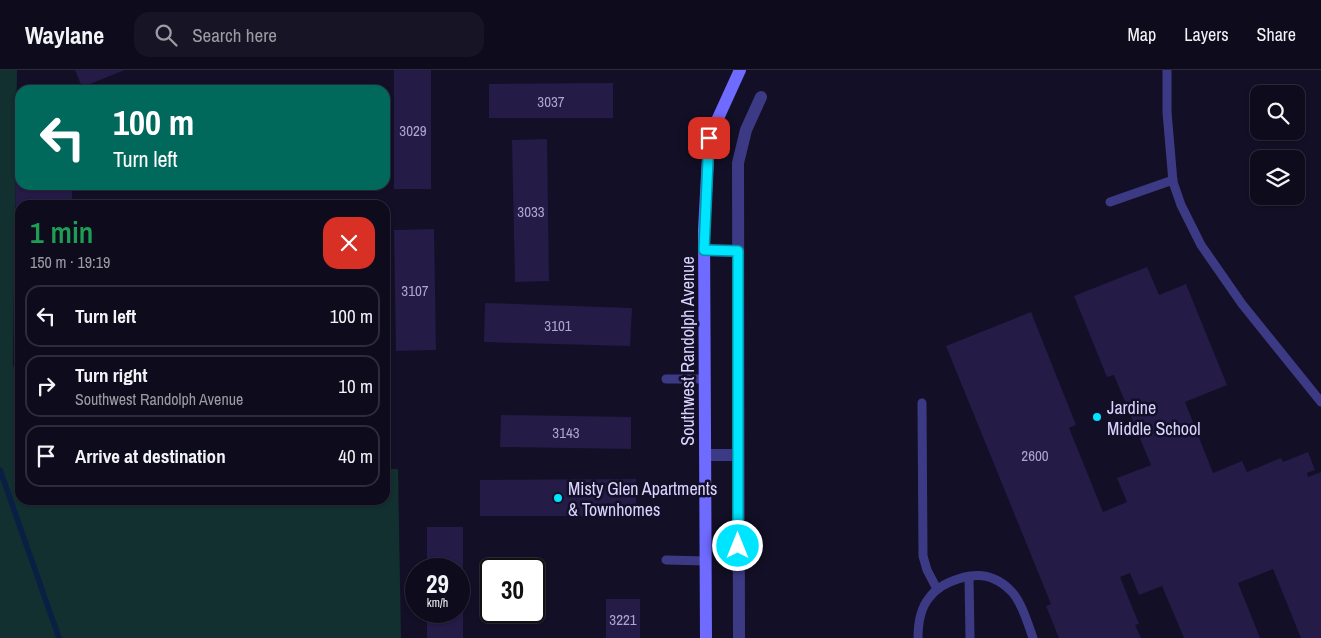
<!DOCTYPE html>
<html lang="en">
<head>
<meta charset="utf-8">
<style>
  :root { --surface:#0e0b1c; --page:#171425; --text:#f1f3f6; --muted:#9b9ba3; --line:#2e2b3b }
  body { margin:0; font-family:"Archivo Narrow",sans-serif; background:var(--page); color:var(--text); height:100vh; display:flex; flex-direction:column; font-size:19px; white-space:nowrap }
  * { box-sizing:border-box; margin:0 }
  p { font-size:16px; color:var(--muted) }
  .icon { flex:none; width:28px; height:28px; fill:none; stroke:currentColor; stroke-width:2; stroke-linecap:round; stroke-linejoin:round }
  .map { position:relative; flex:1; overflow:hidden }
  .sheet { position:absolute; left:15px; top:130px; width:375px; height:305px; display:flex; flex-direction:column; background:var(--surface); border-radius:15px; box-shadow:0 1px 4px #0004,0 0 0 1px var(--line) }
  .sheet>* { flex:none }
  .hud { position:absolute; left:15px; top:15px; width:375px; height:105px; border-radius:15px; box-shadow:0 1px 4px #0004,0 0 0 1px var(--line); background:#00695c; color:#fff; overflow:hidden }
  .fabs { position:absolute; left:1250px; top:15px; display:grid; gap:10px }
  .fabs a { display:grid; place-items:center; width:55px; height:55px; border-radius:10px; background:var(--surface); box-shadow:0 1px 4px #0004,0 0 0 1px var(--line); font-size:25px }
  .speed { position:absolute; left:405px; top:488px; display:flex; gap:10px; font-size:25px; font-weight:700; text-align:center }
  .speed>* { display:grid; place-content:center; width:65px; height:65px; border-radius:50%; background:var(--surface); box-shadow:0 1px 4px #0004,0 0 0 1px var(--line); line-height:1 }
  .speed small { font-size:12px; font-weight:400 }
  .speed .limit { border:2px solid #111; border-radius:8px; background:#fff; color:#111 }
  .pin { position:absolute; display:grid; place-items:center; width:42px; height:42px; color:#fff; margin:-21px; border-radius:10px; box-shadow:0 2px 8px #0006 }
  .me { position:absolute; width:55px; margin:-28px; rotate:0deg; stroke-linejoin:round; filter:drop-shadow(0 0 4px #0008) }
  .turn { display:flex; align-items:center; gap:18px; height:105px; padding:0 15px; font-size:22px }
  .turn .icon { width:65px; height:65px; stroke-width:2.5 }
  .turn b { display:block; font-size:35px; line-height:42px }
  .round { display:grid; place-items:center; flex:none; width:52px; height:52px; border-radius:15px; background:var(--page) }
  .overview { display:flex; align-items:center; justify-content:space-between; height:85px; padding:0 15px }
  h1 { font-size:30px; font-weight:600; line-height:38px; color:#1e9e55 }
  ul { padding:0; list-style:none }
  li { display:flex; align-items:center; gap:15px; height:62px; margin:0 10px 8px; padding:0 5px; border:2px solid var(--line); border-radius:15px }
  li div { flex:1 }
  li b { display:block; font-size:19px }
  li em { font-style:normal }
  header { display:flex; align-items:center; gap:30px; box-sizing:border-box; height:70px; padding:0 25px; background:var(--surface); border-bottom:1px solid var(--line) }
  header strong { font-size:24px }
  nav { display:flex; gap:28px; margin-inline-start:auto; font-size:18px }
  .search { width:350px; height:45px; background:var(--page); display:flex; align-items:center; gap:12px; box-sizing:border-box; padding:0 18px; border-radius:15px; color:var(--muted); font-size:19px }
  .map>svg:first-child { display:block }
  .green { fill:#12302f }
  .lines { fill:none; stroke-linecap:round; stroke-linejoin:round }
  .stream { stroke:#0a1f44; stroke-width:5.5 }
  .building { fill:#241b47 }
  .lane { stroke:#3d3a85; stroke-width:9 }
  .street { stroke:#3d3a85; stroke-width:12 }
  .secondary { stroke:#6f6bff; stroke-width:12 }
  .route-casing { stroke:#0095a6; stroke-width:12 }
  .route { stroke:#00e5ff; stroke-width:9 }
  .poi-dot { fill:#00e5ff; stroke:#130f26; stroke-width:2 }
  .labels { text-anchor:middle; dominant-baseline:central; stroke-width:5; stroke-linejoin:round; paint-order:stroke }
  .number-label { font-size:15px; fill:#aca6d1 }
  .street-label { font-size:18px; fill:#d9d4ff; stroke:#130f26 }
  .poi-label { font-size:18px; fill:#d9d4ff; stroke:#130f26; text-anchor:start }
</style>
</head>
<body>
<header>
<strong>Waylane</strong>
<div class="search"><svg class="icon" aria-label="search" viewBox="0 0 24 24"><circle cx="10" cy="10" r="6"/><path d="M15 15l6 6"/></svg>Search here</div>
<nav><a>Map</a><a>Layers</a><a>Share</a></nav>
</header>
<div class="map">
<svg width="1321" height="568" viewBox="0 0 1321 568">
  <rect width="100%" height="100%" fill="#130f26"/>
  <path class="green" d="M0 0H17L13 294 20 325V430H385V399H398L401 568H0Z"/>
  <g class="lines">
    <path class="stream" d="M0 400 59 568"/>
  </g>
  <g class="building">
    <path d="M75 0H125L82 17Z"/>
    <rect x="394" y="0" width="37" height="119"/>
    <path d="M613 13V48H489V14Z"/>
    <path d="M547 69 549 211 515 212 512 70Z"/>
    <path d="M15 88H20V115H72V135H20V225H16Z"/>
    <path d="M434 159 436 280 396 281 394 160Z"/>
    <path d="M1147 197 1159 225 1186 214 1227 315 1185 332 1213 403 1242 391 1247 402 1281 388 1283 392 1308 382 1315 400 1307 403 1308 407 1321 402V568H1301L1273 499 1238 513 1260 568H1184L1162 516 1139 525 1130 503 1120 507 1139 554 1135 555 1141 568H1059L1046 536 1051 534 946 276 1031 242 1076 355 1069 358 1103 442 1127 432 1117 408 1151 395 1114 305 1107 307 1074 226Z"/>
    <path d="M485 233 632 238 630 276 484 272Z"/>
    <path d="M501 345 631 347V379L500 377Z"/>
    <path d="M636 409V446H480V410Z"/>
    <path d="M427 457H463V568H427V541H459V499H427Z"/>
    <rect x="606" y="529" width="34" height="39"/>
  </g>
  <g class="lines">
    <g class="lane">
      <path d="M1167 0V42L1173 112 1181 135 1201 175 1242 234 1321 332"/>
      <path d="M1110 132 1173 110"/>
      <path d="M666 309H704"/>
      <path d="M922 333 923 486 927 500 937 519"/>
      <path d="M666 490 706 491"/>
      <path d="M969 507 970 568"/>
      <path d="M918 568C918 554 920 539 929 528 941 511 975 500 994 509 999 511 1006 516 1010 520 1021 530 1028 554 1033 568"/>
    </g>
    <g class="street">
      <path d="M704 180 738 181"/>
      <path d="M705 385H738"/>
      <path d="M739 568 738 93 746 60 761 27"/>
    </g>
    <path class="secondary" d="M706 568 704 160 709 68 740 0"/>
  </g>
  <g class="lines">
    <defs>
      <path id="route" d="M709 68 704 180 738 181V476"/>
    </defs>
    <use href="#route" class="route-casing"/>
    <use href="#route" class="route"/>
  </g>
  <g class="poi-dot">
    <circle cx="1097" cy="347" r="5"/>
    <circle cx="558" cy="428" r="5"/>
  </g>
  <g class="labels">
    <g class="number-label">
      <text x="551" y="31">3037</text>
      <text x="413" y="60">3029</text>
      <text x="531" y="141">3033</text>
      <text x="415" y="220">3107</text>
      <text x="558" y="255">3101</text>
      <text x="566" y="362">3143</text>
      <text x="1035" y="385">2600</text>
      <text x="623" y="549">3221</text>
    </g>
    <g class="street-label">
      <text transform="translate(687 281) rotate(-90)">Southwest Randolph Avenue</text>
    </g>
    <g class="poi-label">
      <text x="1107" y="337">Jardine<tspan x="1107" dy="21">Middle School</tspan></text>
      <text x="568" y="418">Misty Glen Apartments<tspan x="568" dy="21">&amp; Townhomes</tspan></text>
    </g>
  </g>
</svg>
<div class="fabs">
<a><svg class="icon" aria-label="search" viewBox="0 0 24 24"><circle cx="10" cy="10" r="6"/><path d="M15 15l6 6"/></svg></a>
<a><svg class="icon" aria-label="layers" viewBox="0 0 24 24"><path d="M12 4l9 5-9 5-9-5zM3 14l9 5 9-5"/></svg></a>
</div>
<div class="speed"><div>29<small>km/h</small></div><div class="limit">30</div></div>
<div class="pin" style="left:709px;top:68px;background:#d93025"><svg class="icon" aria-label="arrive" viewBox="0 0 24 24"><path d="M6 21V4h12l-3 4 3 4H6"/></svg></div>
<svg class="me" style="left:738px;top:476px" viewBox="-20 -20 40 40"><circle r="17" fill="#00e5ff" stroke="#fff" stroke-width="3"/><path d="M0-11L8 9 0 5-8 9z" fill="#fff"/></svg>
<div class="hud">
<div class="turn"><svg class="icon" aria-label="left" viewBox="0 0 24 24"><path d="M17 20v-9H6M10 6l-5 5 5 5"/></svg><div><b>100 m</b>Turn left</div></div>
</div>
<section class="sheet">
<div class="overview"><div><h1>1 min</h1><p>150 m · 19:19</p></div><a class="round" style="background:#d93025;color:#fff"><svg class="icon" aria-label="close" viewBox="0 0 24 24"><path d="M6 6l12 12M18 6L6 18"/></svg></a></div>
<ul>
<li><svg class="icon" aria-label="left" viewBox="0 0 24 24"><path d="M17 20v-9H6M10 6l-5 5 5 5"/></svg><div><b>Turn left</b></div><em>100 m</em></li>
<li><svg class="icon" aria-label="right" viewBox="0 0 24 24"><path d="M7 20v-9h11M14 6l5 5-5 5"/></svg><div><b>Turn right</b><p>Southwest Randolph Avenue</p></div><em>10 m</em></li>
<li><svg class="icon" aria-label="arrive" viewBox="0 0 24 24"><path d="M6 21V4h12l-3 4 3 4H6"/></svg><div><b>Arrive at destination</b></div><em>40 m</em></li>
</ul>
</section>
</div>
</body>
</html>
